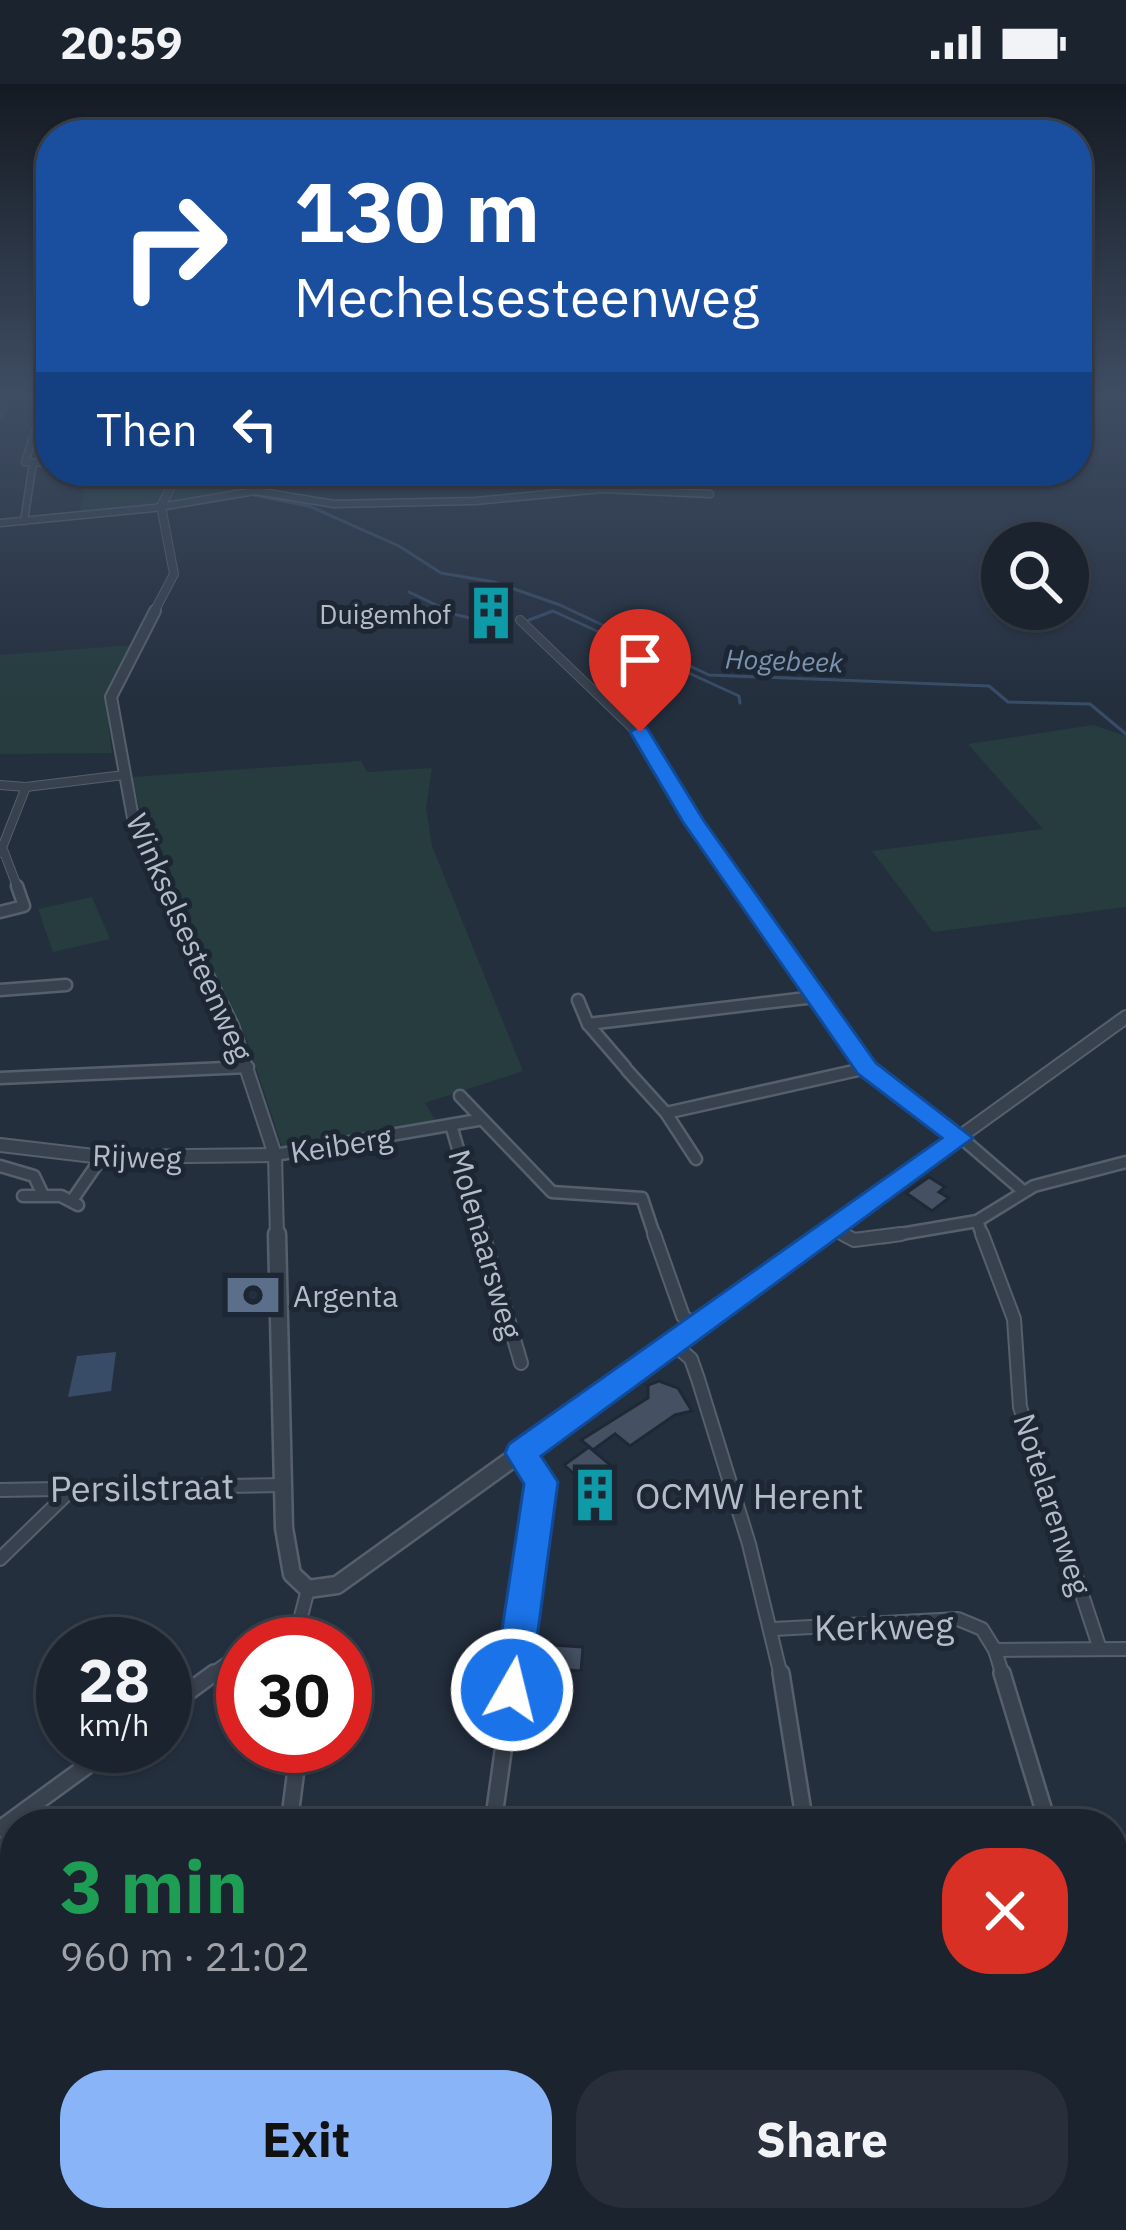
<!DOCTYPE html>
<html lang="en">
<head>
<meta charset="utf-8">
<style>
  :root { --surface:#1b232e; --page:#282f3a; --text:#f1f3f6; --muted:#a0a4aa; --line:#39404a; --accent:#8ab4f8 }
  body { margin:0; font-family:"IBM Plex Sans",sans-serif; background:var(--page); color:var(--text); height:100vh; display:flex; flex-direction:column; font-size:45px; white-space:nowrap }
  * { box-sizing:border-box; margin:0 }
  p { font-size:39px; color:var(--muted) }
  .icon { flex:none; width:66px; height:66px; fill:none; stroke:currentColor; stroke-width:2; stroke-linecap:round; stroke-linejoin:round }
  .map { position:relative; flex:1; overflow:hidden }
  .sheet { position:absolute; left:0px; top:1725px; width:1128px; height:423px; display:flex; flex-direction:column; background:var(--surface); border-radius:48px 48px 0 0; box-shadow:0 3px 9px #0004,0 0 0 3px var(--line) }
  .sheet>* { flex:none }
  .guide { position:absolute; left:36px; top:36px; width:1056px; height:366px; border-radius:48px; box-shadow:0 3px 9px #0004,0 0 0 3px var(--line); background:#1a4fa0; color:#fff; overflow:hidden }
  .controls { position:absolute; left:981px; top:438px; display:grid; gap:24px }
  .controls a { display:grid; place-items:center; width:108px; height:108px; border-radius:50%; background:var(--surface); box-shadow:0 3px 9px #0004,0 0 0 3px var(--line); font-size:60px }
  .speed { position:absolute; left:36px; top:1533px; display:flex; gap:24px; font-size:60px; font-weight:700; text-align:center }
  .speed>* { display:grid; place-content:center; width:156px; height:156px; border-radius:50%; background:var(--surface); box-shadow:0 3px 9px #0004,0 0 0 3px var(--line); line-height:1 }
  .speed small { font-size:30px; font-weight:400 }
  .speed .limit { border:18px solid #d22; background:#fff; color:#111 }
  .pin { position:absolute; display:grid; place-items:center; width:102px; height:102px; color:#fff; margin:-123px -51px; border-radius:50% 50% 50% 0; rotate:-45deg; box-shadow:0 0 12px #0007 }
  .pin .icon { rotate:45deg }
  .me { position:absolute; width:132px; margin:-66px; rotate:8deg; stroke-linejoin:round; filter:drop-shadow(0 0 9px #0008) }
  .turn { display:flex; align-items:center; gap:42px; height:252px; padding:0 60px; font-size:54px }
  .turn .icon { width:156px; height:156px; stroke-width:2.5 }
  .turn b { display:block; font-size:84px; line-height:102px }
  .then { display:flex; align-items:center; height:114px; padding:0 60px; background:#0003; gap:24px; font-size:45px }
  .round { display:grid; place-items:center; flex:none; width:126px; height:126px; border-radius:48px; background:var(--page) }
  .head { display:flex; align-items:center; justify-content:space-between; height:204px; padding:0 60px }
  h1 { font-size:72px; font-weight:700; line-height:90px; color:#1e9e55 }
  .primary-button { display:flex; gap:24px; margin-top:auto; padding:24px 60px }
  .primary-button a { flex:1; height:138px; border-radius:48px; background:var(--accent); color:#111; font-size:48px; font-weight:700; line-height:138px; text-align:center }
  .primary-button a+a { background:var(--page); color:var(--text) }
  .status { display:flex; justify-content:space-between; align-items:center; height:84px; padding:0 60px; background:var(--surface); direction:ltr }
  .status svg { height:33px; fill:currentColor }
  .map>svg:first-child { display:block }
  .green { fill:#263c3f }
  .water { fill:#394c67 }
  .lines { fill:none; stroke-linecap:round; stroke-linejoin:round }
  .stream { stroke:#394c67; stroke-width:3 }
  .building { fill:#455162; stroke:#1f2835; stroke-width:3 }
  .minor-far4-casing { stroke:#565f6c; stroke-width:9 }
  .minor-far3-casing { stroke:#565f6c; stroke-width:10 }
  .minor-far2-casing { stroke:#565f6c; stroke-width:15 }
  .minor-far1-casing { stroke:#565f6c; stroke-width:16 }
  .minor-casing { stroke:#565f6c; stroke-width:20 }
  .tertiary-far3-casing { stroke:#565f6c; stroke-width:10 }
  .tertiary-far2-casing { stroke:#565f6c; stroke-width:14 }
  .tertiary-far1-casing { stroke:#565f6c; stroke-width:16 }
  .tertiary-casing { stroke:#565f6c; stroke-width:21 }
  .minor-far4 { stroke:#38414e; stroke-width:6 }
  .minor-far3 { stroke:#38414e; stroke-width:8 }
  .minor-far2 { stroke:#38414e; stroke-width:10 }
  .minor-far1 { stroke:#38414e; stroke-width:12 }
  .minor { stroke:#38414e; stroke-width:15 }
  .tertiary-far3 { stroke:#38414e; stroke-width:8 }
  .tertiary-far2 { stroke:#38414e; stroke-width:10 }
  .tertiary-far1 { stroke:#38414e; stroke-width:12 }
  .tertiary { stroke:#38414e; stroke-width:16 }
  .rail { stroke:#5a6575; stroke-width:3; stroke-dasharray:8 8; stroke-linecap:butt }
  .route { fill:#1a73e8; stroke:#114b97; stroke-width:3 }
  .labels { text-anchor:middle; dominant-baseline:central; stroke-width:10; stroke-linejoin:round; paint-order:stroke }
  .far-poi-label { font-size:27px; fill:#b4bcc9; stroke:#1d2633; text-anchor:end }
  .far-water-label { font-size:27px; font-style:italic; fill:#7c92b1; stroke:#1d2633 }
  .street-label { font-size:30px; fill:#b4bcc9; stroke:#1d2633 }
  .poi-label { font-size:30px; fill:#b4bcc9; stroke:#1d2633; text-anchor:start }
  .near-street-label { font-size:36px; fill:#b4bcc9; stroke:#1d2633 }
  .near-poi-label { font-size:36px; fill:#b4bcc9; stroke:#1d2633; text-anchor:start }
</style>
</head>
<body>
<div class="status"><b>20:59</b><svg viewBox="0 0 49 12"><path d="M0 12V9h3v3zM5 12V6h3v6zM10 12V3h3v9zM15 12V0h3v12zM26 1h20v11H26zM47 4h2v5h-2z"/></svg></div>
<div class="map">
<svg width="1126" height="2146" viewBox="0 0 1126 2146">
  <rect width="100%" height="100%" fill="#242f3e"/>
  <g class="green">
    <path d="M88 387H175L160 419 79 431Z"/>
    <path d="M183 387H213L240 405 167 417Z"/>
    <path d="M133 561 105 614 112 669 0 670V571Z"/>
    <path d="M1093 641 1126 652V823L933 848 872 767 1043 745 968 660Z"/>
    <path d="M361 677 367 688 432 684 426 724 432 762 523 987 425 1019 441 1046 283 1066 247 956 147 757 132 693Z"/>
    <path d="M92 813 110 855 53 868 38 825Z"/>
  </g>
  <path class="water" d="M116 1268 111 1307 68 1313 77 1272Z"/>
  <g class="lines">
    <g class="stream">
      <path d="M207 387 235 406"/>
      <path d="M253 411 309 422 399 462 441 489 494 498 560 521 709 591 989 602 1008 618 1090 620 1126 650"/>
      <path d="M409 508 457 531 498 540"/>
      <path d="M529 536 553 527 739 612 740 619"/>
    </g>
  </g>
  <g class="building">
    <path d="M929 1093 945 1103 939 1108 949 1114 932 1127 906 1109Z"/>
    <path d="M659 1297 678 1304 692 1327 675 1331 630 1362 615 1350 593 1366 581 1356 648 1314V1301Z"/>
    <path d="M589 1363 614 1384 609 1429 577 1426 581 1396 564 1381Z"/>
    <path d="M552 1561 583 1563 581 1587 544 1584Z"/>
    <path d="M0 2118 15 2123V2133H85L79 2146H40L17 2138 13 2146H0Z"/>
  </g>
  <g class="lines">
    <defs>
      <g id="minor-far4">
        <path d="M51 334 39 336 25 378 51 379"/>
        <path d="M31 356H51"/>
        <path d="M24 437 33 379"/>
        <path d="M0 439 154 424 255 407 334 420 475 417 602 405 710 410"/>
      </g>
      <g id="minor-far3">
        <path d="M520 536 651 662 694 738 741 805"/>
        <path d="M0 701 26 703 124 691"/>
        <path d="M4 768 18 805"/>
        <path d="M0 769 26 703"/>
      </g>
      <g id="minor-far2">
        <path d="M739 802 867 984 950 1044 1023 1107"/>
        <path d="M0 828 24 822 17 802"/>
        <path d="M0 906 66 901"/>
        <path d="M578 916 588 940 815 913"/>
        <path d="M588 940 625 983"/>
        <path d="M627 986 666 1029 867 984"/>
        <path d="M0 994 248 983"/>
        <path d="M460 1012 552 1108 642 1114 655 1153"/>
        <path d="M666 1029 696 1075"/>
        <path d="M451 1041 484 1153"/>
        <path d="M275 1071 478 1036"/>
        <path d="M0 1082 34 1092 43 1111"/>
        <path d="M23 1112H61L78 1121"/>
        <path d="M73 1115 102 1073"/>
        <path d="M977 1137 983 1153"/>
        <path d="M834 1145 848 1153"/>
        <path d="M883 1153 977 1137 1034 1102 1126 1078"/>
      </g>
      <g id="minor-far1">
        <path d="M483 1150 521 1279"/>
        <path d="M654 1150 683 1232 696 1244"/>
        <path d="M843 1150 854 1156 901 1150"/>
        <path d="M982 1150 1014 1235 1020 1323 1100 1565"/>
        <path d="M674 1260 691 1275 698 1295 749 1460 781 1592"/>
        <path d="M0 1406 283 1401"/>
        <path d="M0 1475 71 1406"/>
        <path d="M774 1545 958 1535 982 1545 995 1566 1126 1565"/>
        <path d="M254 1560 294 1550"/>
        <path d="M294 1560 308 1505"/>
        <path d="M995 1566 1003 1592"/>
        <path d="M210 1592 243 1568"/>
        <path d="M514 1592 541 1398 521 1369"/>
      </g>
      <g id="minor">
        <path d="M781 1589 805 1740"/>
        <path d="M1002 1589 1048 1740"/>
        <path d="M165 1625 214 1589"/>
        <path d="M289 1740 299 1662"/>
        <path d="M493 1740 514 1589"/>
        <path d="M0 1745 114 1662"/>
        <path d="M845 2133 846 2146"/>
        <path d="M1109 2133 1110 2146"/>
        <path d="M105 2146 112 2133"/>
        <path d="M436 2146 438 2133"/>
      </g>
      <path id="tertiary-far3" d="M153 530 174 490 161 422 179 387"/>
      <path id="tertiary-far2" d="M155 527 111 613 135 745 165 805"/>
      <g id="tertiary-far1">
        <path d="M163 802 232 941 275 1071 277 1153"/>
        <path d="M0 1061 102 1073 275 1071"/>
        <path d="M821 1153 1126 933"/>
      </g>
      <path id="tertiary" d="M277 1150 284 1444 292 1490 308 1505 337 1501 825 1150"/>
    </defs>
    <use href="#minor-far4" class="minor-far4-casing"/>
    <use href="#minor-far3" class="minor-far3-casing"/>
    <use href="#minor-far2" class="minor-far2-casing"/>
    <use href="#minor-far1" class="minor-far1-casing"/>
    <use href="#minor" class="minor-casing"/>
    <use href="#tertiary-far3" class="tertiary-far3-casing"/>
    <use href="#tertiary-far2" class="tertiary-far2-casing"/>
    <use href="#tertiary-far1" class="tertiary-far1-casing"/>
    <use href="#tertiary" class="tertiary-casing"/>
    <use href="#minor-far4" class="minor-far4"/>
    <use href="#minor-far3" class="minor-far3"/>
    <use href="#minor-far2" class="minor-far2"/>
    <use href="#minor-far1" class="minor-far1"/>
    <use href="#minor" class="minor"/>
    <use href="#tertiary-far3" class="tertiary-far3"/>
    <use href="#tertiary-far2" class="tertiary-far2"/>
    <use href="#tertiary-far1" class="tertiary-far1"/>
    <use href="#tertiary" class="tertiary"/>
    <path class="rail" d="M0 334 10 311"/>
  </g>
  <linearGradient id="sky" x2="0" y2="1"><stop stop-color="#141a22"/><stop offset="0.51" stop-color="#3f4d63"/><stop offset="1" stop-color="#3f4d63" stop-opacity="0"/></linearGradient>
  <rect width="1126" height="612" fill="url(#sky)"/>
  <path class="route" d="M640 642 647 644 704 737 876 979 973 1054 541 1372 558 1398 530 1606 524 1618 512 1623 499 1618 493 1606 524 1400 505 1369 509 1360 942 1054 858 990 683 738 630 648Z"/>
  <defs>
    <symbol id="building-bare" viewBox="-9 -9 18 18"><path d="M-4-6H4V6H1V3H-1V6H-4ZM-2.5-4.3h1.7v1.8h-1.7ZM.8-4.3h1.7v1.8H.8ZM-2.5-1h1.7V.8h-1.7ZM.8-1h1.7V.8H.8Z" fill="#0f9aa8" stroke="#1d2633" stroke-width="2.5" paint-order="stroke"/></symbol>
    <symbol id="bank-bare" viewBox="-9 -9 18 18"><path d="M-6-4H6V4H-6ZM0-2.3a2.3 2.3 0 1 0 0 4.6a2.3 2.3 0 1 0 0-4.6Z" fill="#5c6f8a" stroke="#1d2633" stroke-width="2.5" paint-order="stroke"/></symbol>
  </defs>
  <g fill-rule="evenodd">
    <use href="#building-bare" x="453" y="491" width="76" height="76"/>
    <use href="#bank-bare" x="215" y="1173" width="76" height="76"/>
    <use href="#building-bare" x="557" y="1373" width="76" height="76"/>
  </g>
  <g class="labels">
    <g class="far-poi-label">
      <text x="451" y="529">Duigemhof</text>
    </g>
    <g class="far-water-label">
      <text transform="translate(784 576) rotate(2)">Hogebeek</text>
    </g>
    <g class="street-label">
      <text transform="translate(190 853) rotate(66)">Winkselsesteenweg</text>
      <text transform="translate(341 1060) rotate(-9)">Keiberg</text>
      <text transform="translate(137 1072) rotate(2)">Rijweg</text>
      <text transform="translate(486 1160) rotate(74)">Molenaarsweg</text>
      <text transform="translate(1053 1420) rotate(72)">Notelarenweg</text>
    </g>
    <g class="poi-label">
      <text x="293" y="1211">Argenta</text>
    </g>
    <g class="near-street-label">
      <text transform="translate(142 1403) rotate(-1)">Persilstraat</text>
      <text transform="translate(884 1542) rotate(-1)">Kerkweg</text>
    </g>
    <g class="near-poi-label">
      <text x="635" y="1411">OCMW Herent</text>
    </g>
  </g>
</svg>
<div class="controls">
<a><svg class="icon" aria-label="search" viewBox="0 0 24 24"><circle cx="10" cy="10" r="6"/><path d="M15 15l6 6"/></svg></a>
</div>
<div class="speed"><div>28<small>km/h</small></div><div class="limit">30</div></div>
<div class="pin" style="left:640px;top:648px;background:#d93025"><svg class="icon" aria-label="arrive" viewBox="0 0 24 24"><path d="M6 21V4h12l-3 4 3 4H6"/></svg></div>
<svg class="me" style="left:512px;top:1606px" viewBox="-20 -20 40 40"><circle r="17" fill="#1a73e8" stroke="#fff" stroke-width="3"/><path d="M0-11L8 9 0 5-8 9z" fill="#fff"/></svg>
<div class="guide">
<div class="turn"><svg class="icon" aria-label="right" viewBox="0 0 24 24"><path d="M7 20v-9h11M14 6l5 5-5 5"/></svg><div><b>130 m</b>Mechelsesteenweg</div></div>
<div class="then">Then<svg class="icon" aria-label="left" viewBox="0 0 24 24"><path d="M17 20v-9H6M10 6l-5 5 5 5"/></svg></div>
</div>
<section class="sheet">
<div class="head"><div><h1>3 min</h1><p>960 m · 21:02</p></div><a class="round" style="background:#d93025;color:#fff"><svg class="icon" aria-label="close" viewBox="0 0 24 24"><path d="M6 6l12 12M18 6L6 18"/></svg></a></div>
<div class="primary-button"><a>Exit</a><a>Share</a></div>
</section>
</div>
</body>
</html>
